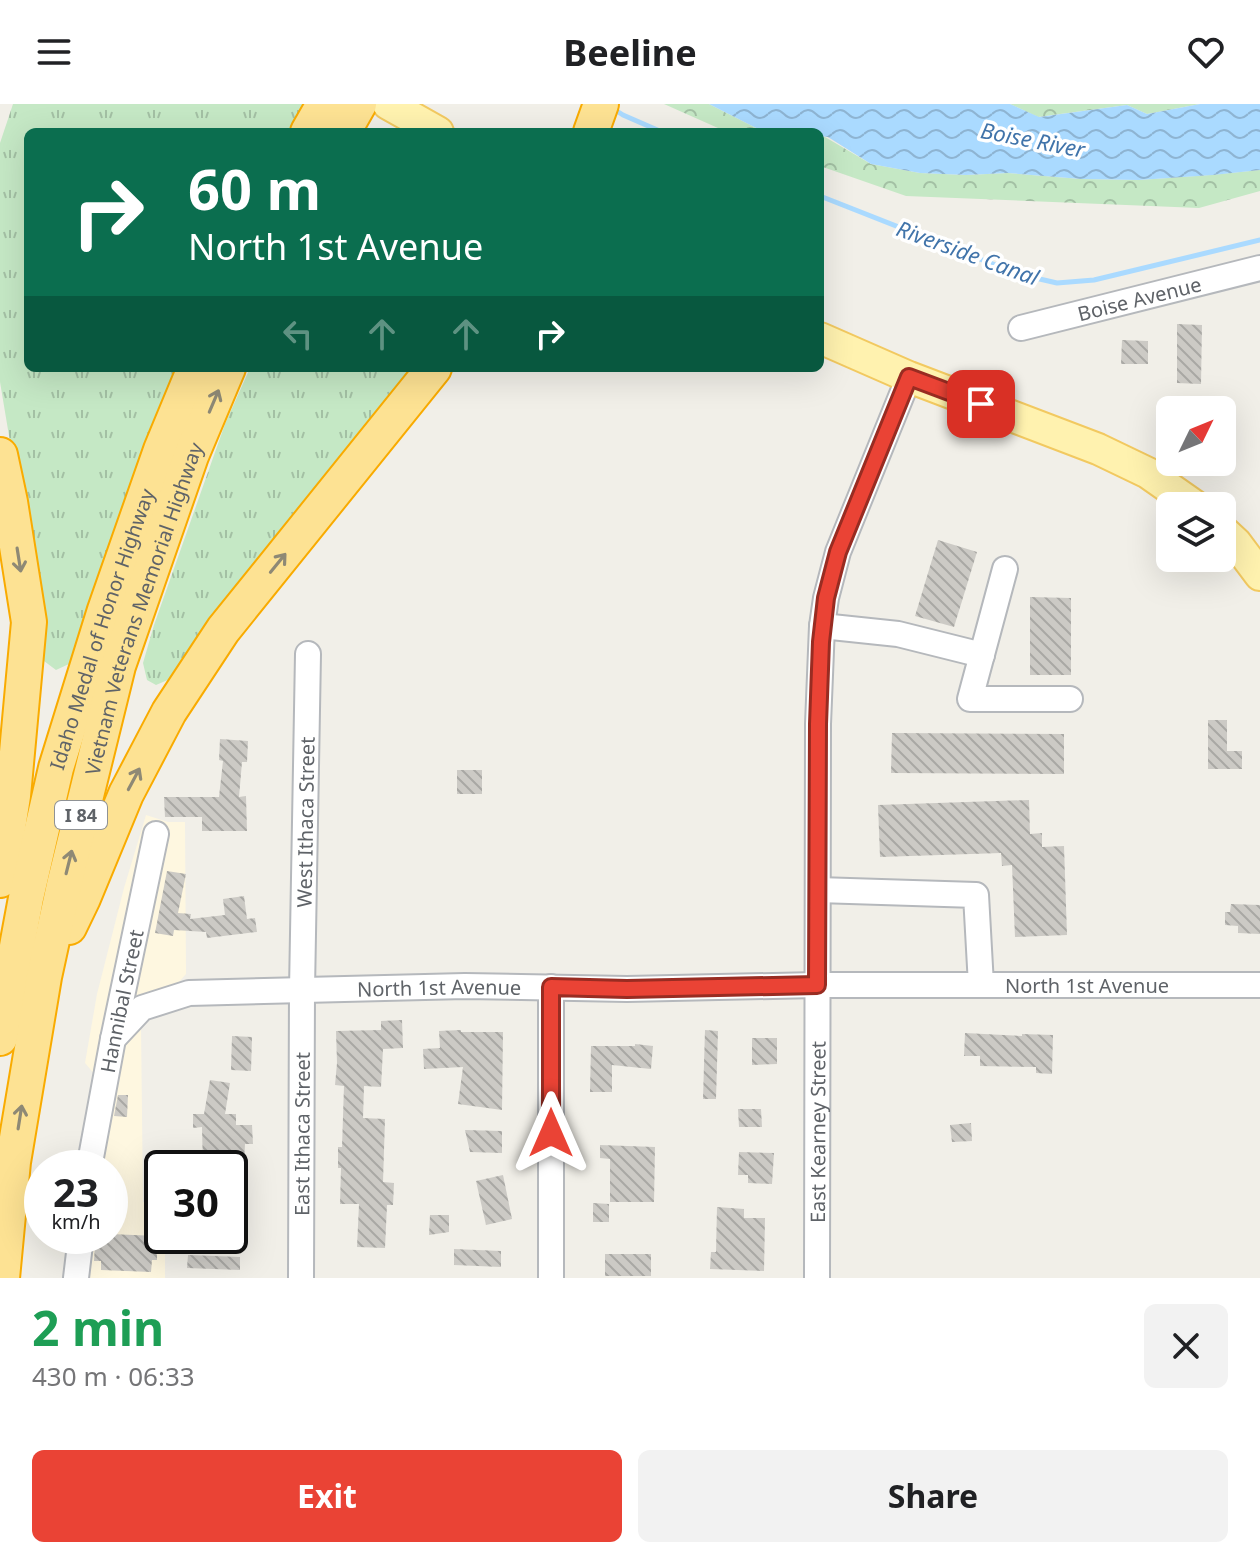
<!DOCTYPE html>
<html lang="en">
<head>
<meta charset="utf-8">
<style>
  :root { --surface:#fff; --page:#f2f2f2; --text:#202124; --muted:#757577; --accent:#ea4335 }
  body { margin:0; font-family:"Noto Sans",sans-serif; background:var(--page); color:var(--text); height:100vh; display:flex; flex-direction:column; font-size:30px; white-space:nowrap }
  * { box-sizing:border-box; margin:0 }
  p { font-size:26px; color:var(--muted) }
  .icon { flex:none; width:44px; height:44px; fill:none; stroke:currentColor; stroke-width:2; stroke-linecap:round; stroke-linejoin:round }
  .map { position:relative; height:1174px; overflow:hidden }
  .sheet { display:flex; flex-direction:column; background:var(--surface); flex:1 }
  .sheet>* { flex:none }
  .hud { position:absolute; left:24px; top:24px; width:800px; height:244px; border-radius:12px; box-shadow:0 8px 32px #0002; background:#0b6e4f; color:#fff; overflow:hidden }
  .needle { width:52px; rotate:47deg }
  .buttons { position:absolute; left:1156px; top:292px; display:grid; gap:16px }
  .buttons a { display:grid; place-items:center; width:80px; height:80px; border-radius:12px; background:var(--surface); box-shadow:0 8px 32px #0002; font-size:40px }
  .speed { position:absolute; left:24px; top:1046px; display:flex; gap:16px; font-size:40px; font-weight:700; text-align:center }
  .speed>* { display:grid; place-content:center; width:104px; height:104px; border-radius:50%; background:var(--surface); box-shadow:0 8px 32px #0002; line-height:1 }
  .speed small { font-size:20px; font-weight:400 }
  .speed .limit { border:4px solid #111; border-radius:12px; background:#fff; color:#111 }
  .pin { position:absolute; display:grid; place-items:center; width:68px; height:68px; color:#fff; margin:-34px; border-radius:16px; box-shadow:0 4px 12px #0006 }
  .me { position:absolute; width:88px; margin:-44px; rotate:0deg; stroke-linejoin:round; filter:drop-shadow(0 0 6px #0008) }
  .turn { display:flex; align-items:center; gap:28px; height:168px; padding:0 32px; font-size:36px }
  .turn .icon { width:104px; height:104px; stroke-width:2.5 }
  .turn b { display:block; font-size:56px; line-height:68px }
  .lanes { display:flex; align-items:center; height:76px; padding:0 32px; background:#0003; justify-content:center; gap:40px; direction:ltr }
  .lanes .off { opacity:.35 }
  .round { display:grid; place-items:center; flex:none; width:84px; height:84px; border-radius:12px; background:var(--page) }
  .headline { display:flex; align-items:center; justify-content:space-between; height:136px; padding:0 32px }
  h1 { font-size:48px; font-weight:700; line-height:60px; color:#1e9e55 }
  .action { display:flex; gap:16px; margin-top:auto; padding:16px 32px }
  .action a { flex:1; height:92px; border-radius:12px; background:var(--accent); color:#fff; font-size:32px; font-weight:700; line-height:92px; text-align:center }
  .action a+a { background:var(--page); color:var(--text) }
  header { display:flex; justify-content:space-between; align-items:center; height:104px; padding:0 32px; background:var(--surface); font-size:36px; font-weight:700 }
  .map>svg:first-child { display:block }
  .commercial { fill:#fef7e0 }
  .grass { fill:url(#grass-tufts) }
  .forest { fill:url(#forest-crowns) }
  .water { fill:url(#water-waves) }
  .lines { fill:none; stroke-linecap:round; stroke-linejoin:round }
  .stream { stroke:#aadaff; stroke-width:5 }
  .building { fill:url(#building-back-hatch) }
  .minor-casing { stroke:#b5b8bc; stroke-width:28 }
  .major-casing { stroke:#f2c960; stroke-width:34 }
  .highway-casing { stroke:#f9ab00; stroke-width:38 }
  .minor { stroke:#fff; stroke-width:24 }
  .major { stroke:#fff2af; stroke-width:30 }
  .highway { stroke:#fde293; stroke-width:34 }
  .oneway { stroke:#8e8975 }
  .route-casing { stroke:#982c22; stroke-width:20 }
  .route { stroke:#ea4335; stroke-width:14 }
  .labels { text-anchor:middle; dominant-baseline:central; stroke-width:7; stroke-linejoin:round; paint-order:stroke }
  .shield { fill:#fff; stroke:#8f9295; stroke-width:2 }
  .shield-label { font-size:18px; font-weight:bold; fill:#5f6368 }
  .street-label { font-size:20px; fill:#5f6368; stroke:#fff }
  .water-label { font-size:22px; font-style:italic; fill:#4174aa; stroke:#fff }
</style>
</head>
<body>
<header><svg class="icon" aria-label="menu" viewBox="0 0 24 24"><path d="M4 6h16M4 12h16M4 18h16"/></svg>Beeline<svg class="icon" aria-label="heart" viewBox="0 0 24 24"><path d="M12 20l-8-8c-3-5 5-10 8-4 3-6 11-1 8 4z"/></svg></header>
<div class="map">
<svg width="1260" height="1174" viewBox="0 0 1260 1174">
  <defs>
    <pattern id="grass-tufts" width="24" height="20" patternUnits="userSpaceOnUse" patternTransform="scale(2)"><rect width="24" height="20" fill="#c5e8c5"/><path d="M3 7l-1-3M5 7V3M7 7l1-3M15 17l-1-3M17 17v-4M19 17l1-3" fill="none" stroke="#a3c0a4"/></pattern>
    <pattern id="forest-crowns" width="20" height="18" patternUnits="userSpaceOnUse" patternTransform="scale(2)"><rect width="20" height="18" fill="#c5e8c5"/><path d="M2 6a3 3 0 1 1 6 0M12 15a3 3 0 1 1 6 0" fill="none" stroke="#a3c0a4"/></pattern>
    <pattern id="water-waves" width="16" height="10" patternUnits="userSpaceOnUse" patternTransform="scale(2)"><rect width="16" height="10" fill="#aadaff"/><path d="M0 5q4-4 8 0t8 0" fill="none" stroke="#8eb4d2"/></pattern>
    <pattern id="building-back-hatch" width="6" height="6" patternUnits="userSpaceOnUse" patternTransform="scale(2)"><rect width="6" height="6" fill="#cccac5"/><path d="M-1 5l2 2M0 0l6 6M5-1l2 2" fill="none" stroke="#a9a8a4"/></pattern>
  </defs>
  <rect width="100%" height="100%" fill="#f1efe8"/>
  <path class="commercial" d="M146 711 168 718H185L186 870 141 922 143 1098 159 1099V1137L165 1138V1174H81L86 1132H110V1064H94L106 984 85 959 97 890 124 784Z"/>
  <g class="grass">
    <path d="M13 0H308L294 28H28V264H178L114 428 80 542 69 560 56 566 44 557 37 499 0 278V39Z"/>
    <path d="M250 264H415L278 429 200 531 185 557 170 575 156 581 147 576 143 559 154 521 225 320Z"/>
  </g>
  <g class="forest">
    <path d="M664 0H709L764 28H769H727Z"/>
    <path d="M1010 0H1200L1147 10 1127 1 1038 13Z"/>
    <path d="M820 32 825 33 871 60 920 69 966 71 1008 69 1081 75 1139 76 1210 71 1260 66V87L1199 104 906 92 820 62Z"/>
  </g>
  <path class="water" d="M709 0H1010L1039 13 1127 1 1147 10 1200 0H1260V66L1213 71 1139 76 1081 75 1008 69 966 71 920 69 871 60 828 33 820 32V28H764Z"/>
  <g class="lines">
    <g class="stream">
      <path d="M612 4 623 11 662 28"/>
      <path d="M820 92 1018 170 1057 179 1094 176 1260 136"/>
    </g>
  </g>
  <g class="building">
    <path d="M1177 220 1202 221 1201 280 1177 279Z"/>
    <path d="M1122 236 1148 237V260H1121Z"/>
    <path d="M938 436 977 448 954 523 915 512Z"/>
    <path d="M1030 493 1071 494V571H1030Z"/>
    <path d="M1208 616H1227V647H1242V665H1208Z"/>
    <path d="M892 629 1064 630V670L891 669Z"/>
    <path d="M220 635 248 637 247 658H242L239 693 246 692 247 727H202V713H165L164 693H219L223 657 219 656Z"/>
    <rect x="457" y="666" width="25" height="24"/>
    <path d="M1029 696 1030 730 1042 729V743L1064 742 1067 831 1015 833 1012 761 1002 762 1001 749 880 753 878 701Z"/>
    <path d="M167 767 186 770 178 809 191 810 190 815 225 811 223 795 244 792 247 815 255 814 257 828 207 834 206 828 174 826 173 832 155 829Z"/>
    <path d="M1231 800 1260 801V830L1238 829V822L1225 821V808H1230Z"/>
    <path d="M402 916 403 944 383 945 381 983 364 982 363 1014 385 1015 383 1078 394 1079 393 1101H387L385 1144 357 1143 359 1100H340L341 1064H338V1043H342L344 982 335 981 337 959 336 927 381 926V917Z"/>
    <path d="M461 926V928H503L502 1006 458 1000 463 963 424 965 423 945 440 944 439 927Z"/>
    <path d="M705 926 718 927 716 995H703Z"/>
    <path d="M965 929 1022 932V930L1053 931 1052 970 1036 969V963L980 962V952H964Z"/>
    <path d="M232 932 252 933 251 967 231 966Z"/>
    <path d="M752 934H777V960L752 961Z"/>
    <path d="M635 940 653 942 651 965 612 961V988H590L591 942H635Z"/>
    <path d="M210 976 230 979 225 1010H236V1021H252L253 1040H245L243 1079H230V1064H203L202 1023 193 1024V1010H204Z"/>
    <path d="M118 991H128L127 1013 114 1012Z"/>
    <path d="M738 1005H761L762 1023H739Z"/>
    <path d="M971 1019 972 1037 952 1038 950 1021Z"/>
    <path d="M465 1026 502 1027V1049L470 1048Z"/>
    <path d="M600 1041 655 1043 654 1098H610V1055L600 1054Z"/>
    <path d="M739 1048 774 1049 772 1080 748 1079V1071H738Z"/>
    <path d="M503 1071 512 1115 486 1121 476 1077Z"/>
    <path d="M593 1099 609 1100V1118H593Z"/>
    <path d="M717 1103 744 1105V1114H765L764 1167 710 1165 711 1148H716Z"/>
    <path d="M230 1111 245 1112 244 1132H230Z"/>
    <path d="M430 1111H449V1128L429 1131Z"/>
    <path d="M110 1130 157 1132V1156H152L151 1168 101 1166V1157H94L95 1140H101L102 1132H110Z"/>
    <path d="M454 1145 501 1147V1163L454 1161Z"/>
    <rect x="605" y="1150" width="46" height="22"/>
    <path d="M188 1151 240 1153V1166L187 1164Z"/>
  </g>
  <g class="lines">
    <defs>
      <g id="minor">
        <path id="s1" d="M1021 224 1260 164"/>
        <path d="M1005 465 970 595H1070"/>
        <path d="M822 522 898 530 982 551"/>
        <path d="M818 786 976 791 981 881"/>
        <path id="s2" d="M113 935 142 904 189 889 465 882 627 885 817 881H1260"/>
        <path id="s3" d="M89 1064 113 935 156 730"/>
        <path d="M76 1174 81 1132"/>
        <path id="s4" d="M301 1174 302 886 308 550"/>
        <path d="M551 1174V883"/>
        <path id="s5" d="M817 1174 818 620 822 522 826 494 838 448 909 273"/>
      </g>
      <g id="major">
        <path d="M388 0 438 28"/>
        <path d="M820 234 909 273 1098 345 1148 369 1195 402"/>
        <path d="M1222 426 1236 439 1260 471"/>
      </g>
      <g id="highway">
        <path d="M308 28 324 0"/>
        <path d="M343 28 359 0"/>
        <path d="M591 28 601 0"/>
        <path d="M0 351 10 398 29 518 13 692 0 776"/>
        <path d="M69 823 83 794 126 690 169 608 223 526 434 264"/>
        <path id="s6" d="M0 934 26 794 56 664 105 506 161 346 195 264"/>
        <path id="s7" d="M2 1174 13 1058 44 873 64 781 118 562 191 352 228 264"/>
      </g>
    </defs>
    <use href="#minor" class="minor-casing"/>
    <use href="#major" class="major-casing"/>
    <use href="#highway" class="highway-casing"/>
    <use href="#minor" class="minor"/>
    <use href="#major" class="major"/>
    <use href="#highway" class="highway"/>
  </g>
  <defs><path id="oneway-shaft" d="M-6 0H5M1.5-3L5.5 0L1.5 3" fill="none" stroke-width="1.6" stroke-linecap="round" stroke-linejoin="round" transform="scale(2)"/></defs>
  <g class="oneway">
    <use href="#oneway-shaft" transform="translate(214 297) rotate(-67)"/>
    <use href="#oneway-shaft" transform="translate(19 456) rotate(81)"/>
    <use href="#oneway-shaft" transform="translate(278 459) rotate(-51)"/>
    <use href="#oneway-shaft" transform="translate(134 675) rotate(-62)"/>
    <use href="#oneway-shaft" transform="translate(69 758) rotate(-76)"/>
    <use href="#oneway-shaft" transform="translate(20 1013) rotate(-81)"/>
  </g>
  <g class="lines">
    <defs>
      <path id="route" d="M551 1029V883L627 885 817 881 818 620 821 538 826 494 838 448 909 273 981 300"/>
    </defs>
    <use href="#route" class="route-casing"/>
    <use href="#route" class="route"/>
  </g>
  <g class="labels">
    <rect class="shield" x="55" y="697" width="52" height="28" rx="6"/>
    <g class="shield-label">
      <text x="81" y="711">I 84</text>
    </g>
    <g class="street-label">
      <text stroke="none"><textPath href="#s1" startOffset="122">Boise Avenue</textPath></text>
      <text stroke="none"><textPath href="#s7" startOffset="686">Vietnam Veterans Memorial Highway</textPath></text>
      <text stroke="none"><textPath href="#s6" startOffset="422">Idaho Medal of Honor Highway</textPath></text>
      <text stroke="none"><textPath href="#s4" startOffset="456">West Ithaca Street</textPath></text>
      <text stroke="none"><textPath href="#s2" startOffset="990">North 1st Avenue</textPath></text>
      <text stroke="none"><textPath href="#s2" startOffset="342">North 1st Avenue</textPath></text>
      <text stroke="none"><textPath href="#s3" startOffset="170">Hannibal Street</textPath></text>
      <text stroke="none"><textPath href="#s5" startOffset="146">East Kearney Street</textPath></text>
      <text stroke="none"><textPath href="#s4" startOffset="144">East Ithaca Street</textPath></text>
    </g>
    <g class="water-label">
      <text transform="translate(1033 35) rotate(11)">Boise River</text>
      <text transform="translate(968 148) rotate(20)">Riverside Canal</text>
    </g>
  </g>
</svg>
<div class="buttons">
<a><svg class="needle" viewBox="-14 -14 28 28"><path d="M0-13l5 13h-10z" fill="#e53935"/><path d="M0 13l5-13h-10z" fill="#757577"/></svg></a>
<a><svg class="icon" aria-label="layers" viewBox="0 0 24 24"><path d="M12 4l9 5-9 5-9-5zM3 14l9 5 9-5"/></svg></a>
</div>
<div class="speed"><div>23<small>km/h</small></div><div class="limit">30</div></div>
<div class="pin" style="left:981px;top:300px;background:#d93025"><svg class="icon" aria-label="arrive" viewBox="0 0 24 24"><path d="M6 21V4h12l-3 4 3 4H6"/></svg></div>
<svg class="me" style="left:551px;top:1029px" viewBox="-20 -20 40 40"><path d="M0-17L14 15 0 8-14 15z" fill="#ea4335" stroke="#fff" stroke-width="4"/></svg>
<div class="hud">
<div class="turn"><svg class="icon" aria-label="right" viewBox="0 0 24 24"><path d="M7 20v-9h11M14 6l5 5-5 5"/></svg><div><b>60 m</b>North 1st Avenue</div></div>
<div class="lanes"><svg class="icon off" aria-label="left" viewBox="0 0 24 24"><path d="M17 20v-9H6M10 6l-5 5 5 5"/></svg><svg class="icon off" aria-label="ahead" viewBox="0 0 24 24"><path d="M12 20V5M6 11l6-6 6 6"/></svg><svg class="icon off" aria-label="ahead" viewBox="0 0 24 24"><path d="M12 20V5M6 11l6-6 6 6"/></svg><svg class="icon" aria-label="right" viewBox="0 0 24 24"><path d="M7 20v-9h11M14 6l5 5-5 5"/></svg></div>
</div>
</div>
<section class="sheet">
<div class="headline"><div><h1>2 min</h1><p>430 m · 06:33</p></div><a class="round"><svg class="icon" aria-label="close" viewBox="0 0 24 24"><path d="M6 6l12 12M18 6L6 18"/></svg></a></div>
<div class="action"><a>Exit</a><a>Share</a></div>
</section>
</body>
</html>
